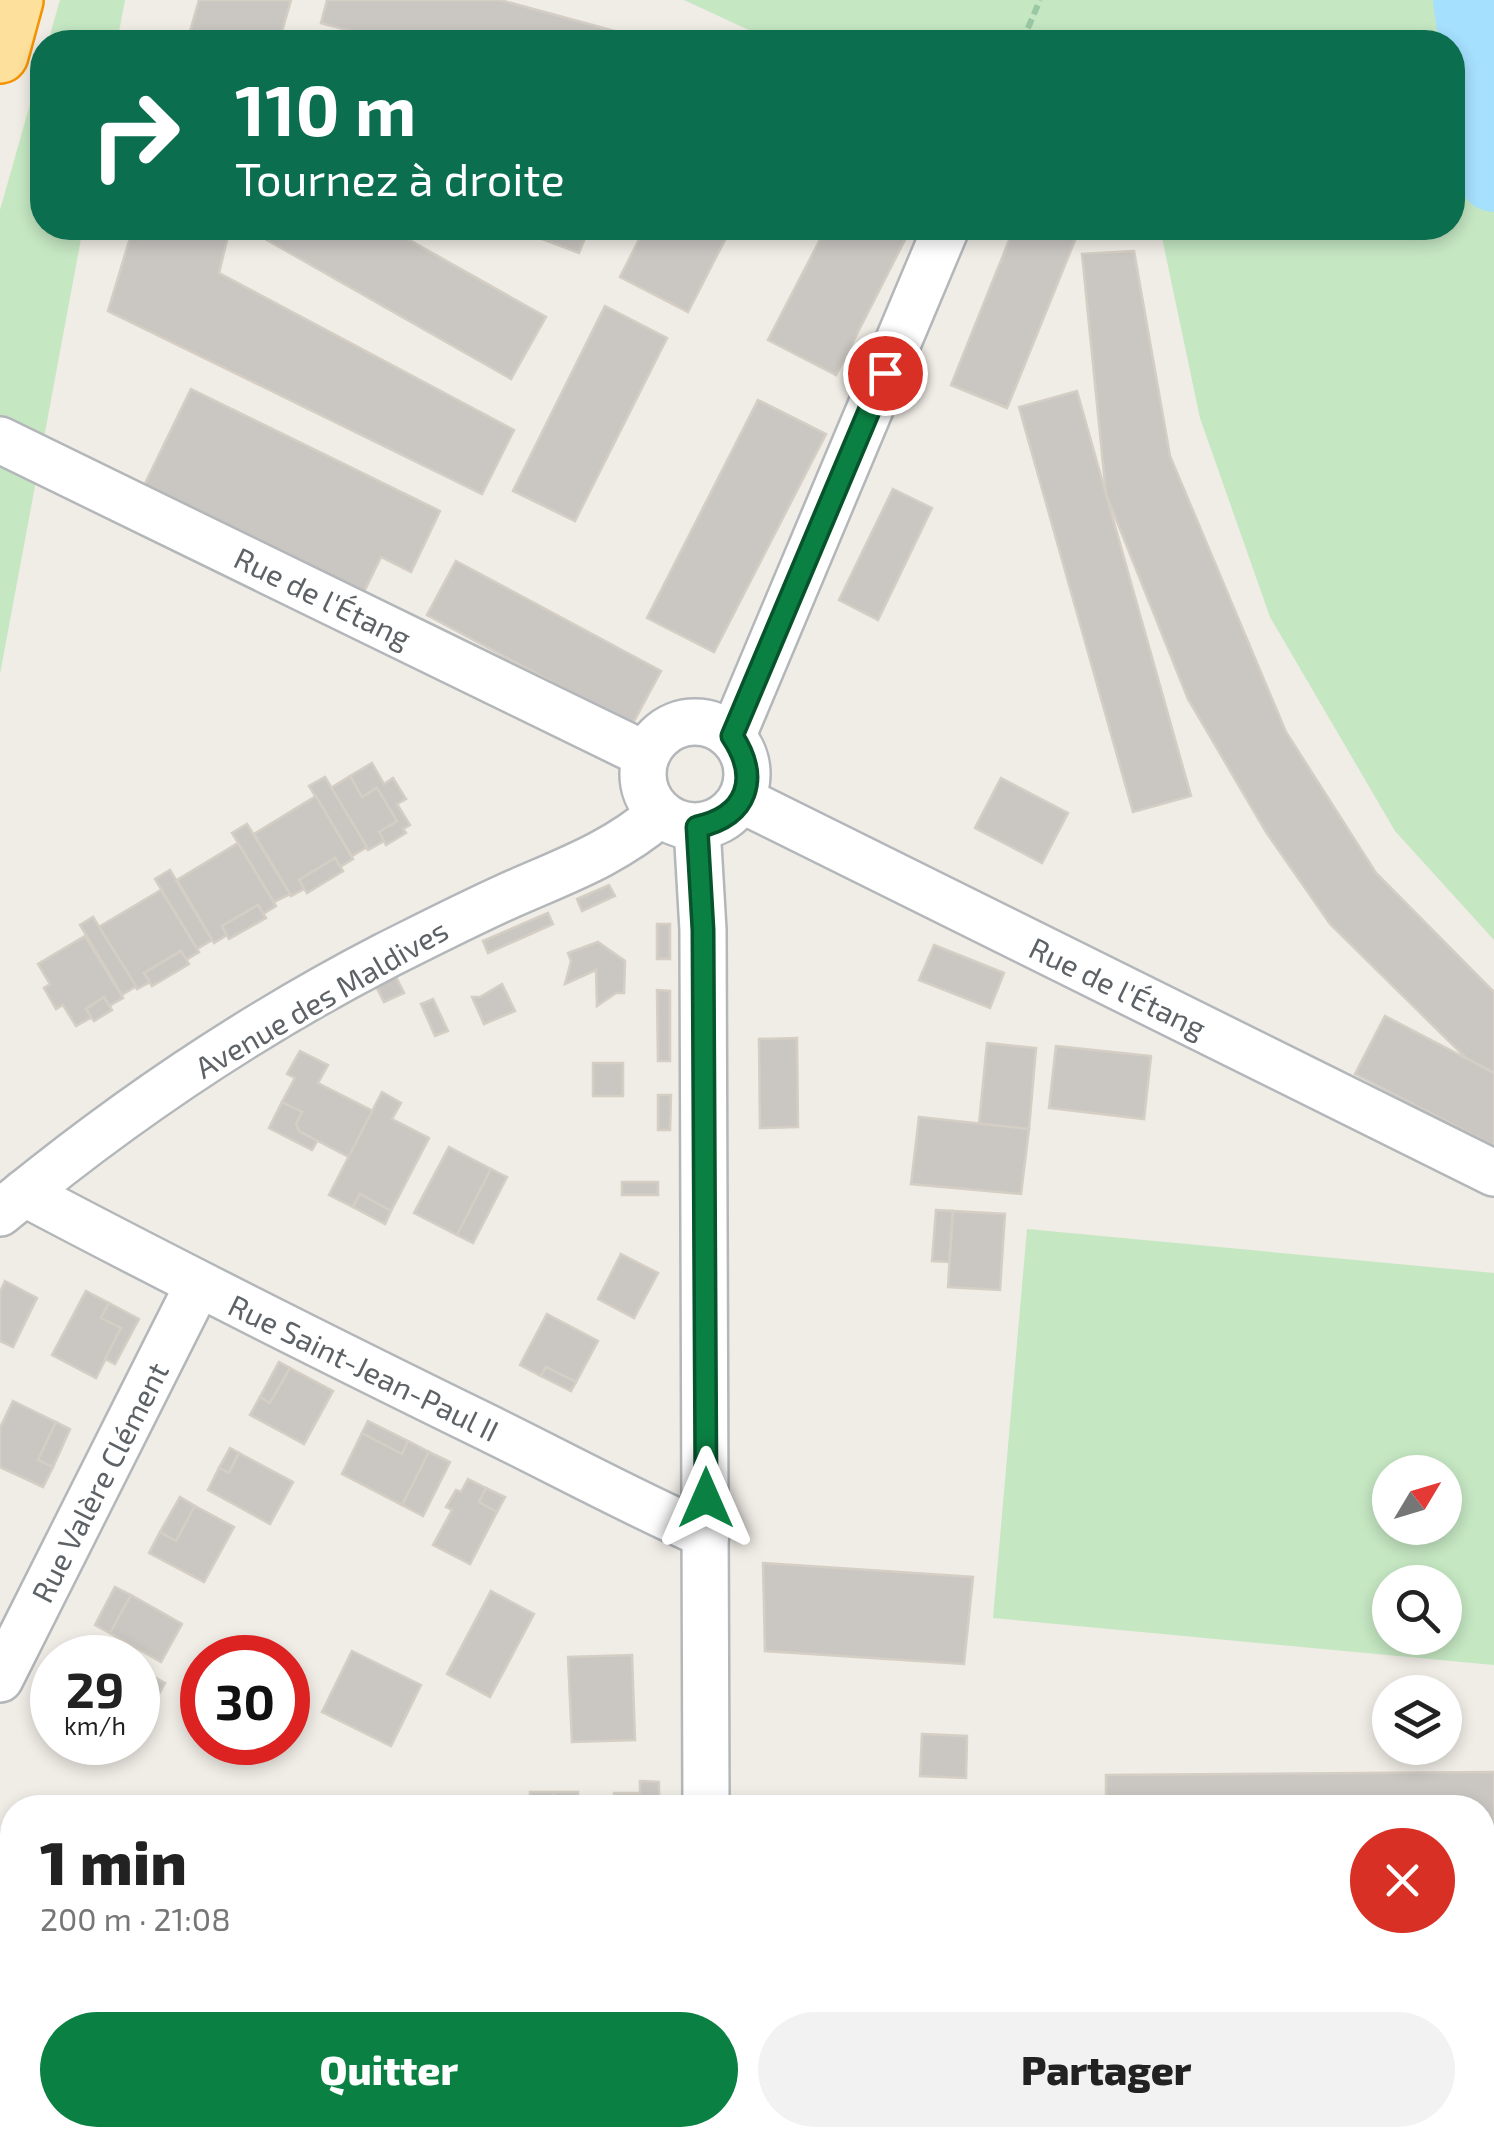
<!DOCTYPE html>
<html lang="fr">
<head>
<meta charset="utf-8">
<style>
  :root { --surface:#fff; --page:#f2f2f2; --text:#222; --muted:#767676; --accent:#0b8043 }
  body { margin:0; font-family:"Exo 2",sans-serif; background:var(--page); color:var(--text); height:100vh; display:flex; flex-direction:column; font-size:38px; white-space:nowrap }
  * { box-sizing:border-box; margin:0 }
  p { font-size:32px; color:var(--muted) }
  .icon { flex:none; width:55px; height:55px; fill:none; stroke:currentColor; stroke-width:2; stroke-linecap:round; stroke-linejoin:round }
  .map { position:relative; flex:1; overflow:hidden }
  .panel { position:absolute; left:0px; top:1795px; width:1495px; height:352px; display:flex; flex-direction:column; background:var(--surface); border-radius:40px 40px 0 0; box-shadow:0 5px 15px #0003 }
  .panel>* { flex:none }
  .guide { position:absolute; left:30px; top:30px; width:1435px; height:210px; border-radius:40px; box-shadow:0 5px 15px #0003; background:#0b6e4f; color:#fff; overflow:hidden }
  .needle { width:65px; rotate:52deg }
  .tools { position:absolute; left:1372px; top:1455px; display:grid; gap:20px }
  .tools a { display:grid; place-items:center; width:90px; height:90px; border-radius:50%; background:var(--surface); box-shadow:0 5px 15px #0003; font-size:50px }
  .speed { position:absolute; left:30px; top:1635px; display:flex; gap:20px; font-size:50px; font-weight:700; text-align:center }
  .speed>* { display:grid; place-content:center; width:130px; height:130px; border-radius:50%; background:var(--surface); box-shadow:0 5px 15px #0003; line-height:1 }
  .speed small { font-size:25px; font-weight:400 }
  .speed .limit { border:15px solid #d22; background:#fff; color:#111 }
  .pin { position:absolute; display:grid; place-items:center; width:85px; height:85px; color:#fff; margin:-42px; border:5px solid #fff; border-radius:50%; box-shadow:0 2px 10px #0007 }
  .me { position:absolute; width:110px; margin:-55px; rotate:0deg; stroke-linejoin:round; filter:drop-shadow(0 0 8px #0008) }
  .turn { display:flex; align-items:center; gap:35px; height:210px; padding:0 40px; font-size:45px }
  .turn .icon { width:130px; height:130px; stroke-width:2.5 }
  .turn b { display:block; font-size:70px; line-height:85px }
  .round { display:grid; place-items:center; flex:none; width:105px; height:105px; border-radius:52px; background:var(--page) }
  .summary { display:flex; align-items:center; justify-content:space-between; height:170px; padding:0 40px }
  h1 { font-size:60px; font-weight:800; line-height:75px }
  .button { display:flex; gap:20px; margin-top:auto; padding:20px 40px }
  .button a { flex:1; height:115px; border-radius:60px; background:var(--accent); color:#fff; font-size:40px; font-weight:800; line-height:115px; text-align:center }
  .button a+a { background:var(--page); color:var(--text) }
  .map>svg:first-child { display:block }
  .green { fill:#c5e7c2; fill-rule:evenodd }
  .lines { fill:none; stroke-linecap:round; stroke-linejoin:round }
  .river { stroke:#a6e0ff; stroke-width:72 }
  .building { fill:#cac7c3; stroke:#d4cec4; stroke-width:2.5 }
  .minor-casing { stroke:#b3b7ba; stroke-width:50 }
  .trunk-casing { stroke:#f59200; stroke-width:60 }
  .path { stroke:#9bc8a4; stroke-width:6; stroke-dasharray:10 5; stroke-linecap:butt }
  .minor { stroke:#fff; stroke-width:45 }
  .trunk { stroke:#fee09d; stroke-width:55 }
  .route-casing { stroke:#07532c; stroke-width:25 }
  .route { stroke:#0b8043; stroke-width:18 }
  .labels { text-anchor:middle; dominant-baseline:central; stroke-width:8; stroke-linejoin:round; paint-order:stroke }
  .street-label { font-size:30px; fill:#5d6266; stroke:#fff }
</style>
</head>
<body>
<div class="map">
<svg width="1494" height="2147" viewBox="0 0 1494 2147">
  <rect width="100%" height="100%" fill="#f0ece6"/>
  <g class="green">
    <path d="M60 0H125L117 42H48Z"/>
    <path d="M684 0H1494V940L1395 831 1270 617 1200 418 1160 228H1452V42H775Z"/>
    <path d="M42 62V228H83L0 674V210Z"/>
    <path d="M1027 1229 1494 1273V1665L993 1618ZM1390 1472H1445V1528H1390ZM1390 1582H1445V1638H1390Z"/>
    <path d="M1482 1889H1494V2147H757L760 2135H1482Z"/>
  </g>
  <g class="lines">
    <path class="river" d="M1469 0 1494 176"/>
  </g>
  <g class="building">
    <path d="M199 0H291L279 42H187Z"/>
    <path d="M327 0H500L655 42H392L321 23Z"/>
    <path d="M133 228H230L219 273 514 430 482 494 108 311Z"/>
    <path d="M274 228H388L546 317 511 379 267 240Z"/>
    <path d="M513 228H589L579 253Z"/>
    <path d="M645 228H731L688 312 620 277Z"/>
    <path d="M826 228H911L836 375 768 340Z"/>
    <path d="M1014 228H1080L1007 408 951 385Z"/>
    <path d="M1134 251 1170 456 1286 732 1376 873 1494 992V1073L1466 1058 1330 924 1266 832 1188 699 1106 494 1082 254Z"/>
    <path d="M605 306 667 338 575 521 513 491Z"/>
    <path d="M191 389 440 511 411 572 381 557 359 602 140 494Z"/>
    <path d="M1077 391 1191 796 1133 812 1019 407Z"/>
    <path d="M758 400 826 434 714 652 647 618Z"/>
    <path d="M893 489 932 508 878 620 839 600Z"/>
    <path d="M456 561 661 671 632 725 427 615Z"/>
    <path d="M372 763 384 784 393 778 406 799 397 804 410 825 403 829 406 833 386 845 379 832 397 821 377 788 362 797 350 776Z"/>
    <path d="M350 776 362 797 377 788 397 821 379 832 384 841 368 850 331 788Z"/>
    <path d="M325 777 367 847 352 856 309 786Z"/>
    <path d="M1001 778 1068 813 1042 863 975 828Z"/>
    <path d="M316 796 353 859 340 867 335 858 299 880 304 889 291 896 254 834Z"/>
    <path d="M247 824 290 894 274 902 232 833Z"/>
    <path d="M238 843 276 906 263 914 258 905 222 926 227 935 214 943 177 880Z"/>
    <path d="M335 858 343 871 307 893 299 880Z"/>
    <path d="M170 870 212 940 197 949 155 879Z"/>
    <path d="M609 885 615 896 582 911 577 899Z"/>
    <path d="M161 890 199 952 186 960 181 951 144 973 150 982 137 989 99 927Z"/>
    <path d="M258 905 266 918 229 939 222 926Z"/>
    <path d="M548 913 553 924 488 953 483 941Z"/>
    <path d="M93 917 136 986 122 995 80 925Z"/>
    <rect x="657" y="924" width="13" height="35"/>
    <path d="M85 936 123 998 109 1006 104 997 86 1009 92 1017 76 1026 63 1005 56 1009 44 988 50 984 38 964Z"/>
    <path d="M598 942 625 961 624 993H616L597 1006 596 970 565 984 571 961 568 953Z"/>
    <path d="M934 945 1004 973 990 1008 919 980Z"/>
    <path d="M181 951 189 964 152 986 144 973Z"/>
    <path d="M394 973 404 993 384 1002 374 982Z"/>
    <path d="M502 984 515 1011 484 1024 472 997H480Z"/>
    <path d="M657 990 670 991V1061H658Z"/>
    <path d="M104 997 112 1010 94 1021 86 1009Z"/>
    <path d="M433 999 448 1031 435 1036 421 1004Z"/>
    <path d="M1385 1016 1494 1073V1146L1355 1074Z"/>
    <path d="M797 1038 798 1127 760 1128 759 1039Z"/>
    <path d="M987 1043 1036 1048 1029 1129 979 1124Z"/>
    <path d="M1056 1046 1151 1056 1144 1119 1049 1108Z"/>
    <path d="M300 1051 328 1065 318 1083 373 1111 349 1157 299 1131 296 1124 302 1112 282 1102 295 1078 287 1074Z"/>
    <rect x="593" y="1063" width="30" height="33"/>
    <path d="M382 1092 401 1103 392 1119 429 1138 391 1211 360 1194 353 1207 329 1195Z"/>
    <path d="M658 1095H671L670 1130H658Z"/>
    <path d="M282 1102 302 1112 296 1124 299 1131 317 1141 312 1150 269 1128Z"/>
    <path d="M919 1117 1029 1129 1021 1194 911 1184Z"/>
    <path d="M449 1147 491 1169 457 1235 414 1213Z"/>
    <path d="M491 1169 507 1177 473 1243 457 1235Z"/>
    <rect x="622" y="1182" width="36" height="13"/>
    <path d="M360 1194 391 1211 385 1224 353 1207Z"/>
    <path d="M936 1210 953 1211 949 1262 932 1261Z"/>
    <path d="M953 1211 1005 1214 1000 1290 948 1287Z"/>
    <path d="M621 1254 658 1273 634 1318 598 1299Z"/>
    <path d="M5 1281 37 1298 13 1347 0 1341V1292Z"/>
    <path d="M86 1291 109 1303 101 1318 121 1328 96 1378 52 1355Z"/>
    <path d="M109 1303 139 1319 115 1364 105 1359 121 1328 101 1318Z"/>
    <path d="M547 1314 598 1341 576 1382 546 1367 541 1376 520 1365Z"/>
    <path d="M279 1362 290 1368 270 1403 260 1397Z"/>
    <path d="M546 1367 576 1382 571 1391 541 1376Z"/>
    <path d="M290 1368 333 1391 304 1444 250 1415 260 1397 270 1403Z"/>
    <path d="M13 1401 56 1422 38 1460 53 1467 43 1487 0 1467V1428Z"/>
    <path d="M368 1421 408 1441 402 1454 362 1433Z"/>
    <path d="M56 1422 70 1429 53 1467 38 1460Z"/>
    <path d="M362 1433 402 1454 408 1441 429 1452 402 1505 342 1474Z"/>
    <path d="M230 1448 239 1453 229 1473 219 1468Z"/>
    <path d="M429 1452 450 1462 423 1516 402 1505Z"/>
    <path d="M239 1453 293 1482 270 1524 208 1490 219 1468 229 1473Z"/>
    <path d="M468 1479 486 1488 479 1502 497 1512 470 1564 433 1545 452 1510 446 1507 456 1490 461 1492Z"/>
    <path d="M486 1488 505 1497 497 1512 479 1502Z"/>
    <path d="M180 1497 195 1506 176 1541 160 1532Z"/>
    <path d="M195 1506 234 1527 204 1582 149 1553 160 1532 176 1541Z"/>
    <path d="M763 1563 973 1577 964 1664 765 1651Z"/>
    <path d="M115 1587 131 1595 110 1633 95 1625Z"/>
    <path d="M491 1591 534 1614 490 1697 447 1674Z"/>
    <path d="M131 1595 182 1624 161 1662 110 1633Z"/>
    <path d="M352 1651 421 1685 391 1746 322 1712Z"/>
    <path d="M632 1655 635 1740 572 1742 568 1657Z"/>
    <path d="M138 1668 165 1683 138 1733Z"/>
    <path d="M922 1734 967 1736 966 1778 920 1776Z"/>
    <path d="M1494 1772V1850H1482V1808H1106V1775Z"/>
    <path d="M640 1781 659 1782V1808H614V1793H640Z"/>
    <path d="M530 1792H554V1808H511V1801L530 1802Z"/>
    <rect x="554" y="1792" width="24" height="16"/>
    <path d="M12 2071V2094L6 2095 2 2073Z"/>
    <path d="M60 2135H109L112 2147H62Z"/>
    <path d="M411 2135H433L432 2147H409Z"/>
    <path d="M611 2135H654V2139L611 2138Z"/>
    <path d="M604 2138 654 2139 653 2147H604Z"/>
  </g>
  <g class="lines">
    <defs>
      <g id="minor">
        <path d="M0 440 646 755"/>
        <circle cx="695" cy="774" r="52"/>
        <path d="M732 737 946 228"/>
        <path d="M742 800 1494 1173"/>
        <path d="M697 827 703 930 706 1808"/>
        <path d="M24 1193C175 1273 327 1349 480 1424 556 1461 629 1501 706 1535"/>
        <path d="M0 1213C118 1115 248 1027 385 956 425 936 466 915 508 896 564 871 612 855 660 814"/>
        <path d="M0 1679 198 1285"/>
        <path d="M0 1996 12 2002"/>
        <path d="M276 2135 300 2147"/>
        <path d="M707 2135V2147"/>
      </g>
      <path id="trunk" d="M0 55 15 0"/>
    </defs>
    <use href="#minor" class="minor-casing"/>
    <use href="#trunk" class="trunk-casing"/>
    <path class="path" d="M1022 42 1040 0"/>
    <use href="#minor" class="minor"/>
    <use href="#trunk" class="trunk"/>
  </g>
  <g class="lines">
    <defs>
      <path id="route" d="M706 1498 703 930 697 827C748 816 760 778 732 736L885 373"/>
    </defs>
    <use href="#route" class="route-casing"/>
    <use href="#route" class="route"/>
  </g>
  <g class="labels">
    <g class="street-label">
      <text transform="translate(323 597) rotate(26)">Rue de l'Étang</text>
      <text transform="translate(1118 987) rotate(26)">Rue de l'Étang</text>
      <text transform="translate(321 998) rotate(-30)">Avenue des Maldives</text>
      <text transform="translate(364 1367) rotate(26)">Rue Saint-Jean-Paul II</text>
      <text transform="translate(99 1482) rotate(-63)">Rue Valère Clément</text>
    </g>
  </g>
</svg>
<div class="tools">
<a><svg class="needle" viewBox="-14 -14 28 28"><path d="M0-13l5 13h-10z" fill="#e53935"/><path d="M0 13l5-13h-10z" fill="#767676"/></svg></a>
<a><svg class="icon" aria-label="search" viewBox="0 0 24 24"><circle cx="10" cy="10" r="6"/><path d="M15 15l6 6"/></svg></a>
<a><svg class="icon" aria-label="layers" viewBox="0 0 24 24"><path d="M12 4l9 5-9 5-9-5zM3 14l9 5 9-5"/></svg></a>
</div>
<div class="speed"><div>29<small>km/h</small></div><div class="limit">30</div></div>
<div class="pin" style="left:885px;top:373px;background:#d93025"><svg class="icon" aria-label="arrive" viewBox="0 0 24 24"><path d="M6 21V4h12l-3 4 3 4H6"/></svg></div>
<svg class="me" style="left:706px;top:1498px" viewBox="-20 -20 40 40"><path d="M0-17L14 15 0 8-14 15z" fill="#0b8043" stroke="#fff" stroke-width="4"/></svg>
<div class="guide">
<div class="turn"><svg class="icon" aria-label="right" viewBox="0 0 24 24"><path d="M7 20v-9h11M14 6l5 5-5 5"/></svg><div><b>110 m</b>Tournez à droite</div></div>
</div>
<section class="panel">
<div class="summary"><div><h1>1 min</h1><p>200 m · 21:08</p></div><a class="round" style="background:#d93025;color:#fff"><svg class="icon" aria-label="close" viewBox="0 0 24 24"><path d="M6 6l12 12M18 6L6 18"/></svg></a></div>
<div class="button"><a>Quitter</a><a>Partager</a></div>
</section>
</div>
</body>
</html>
